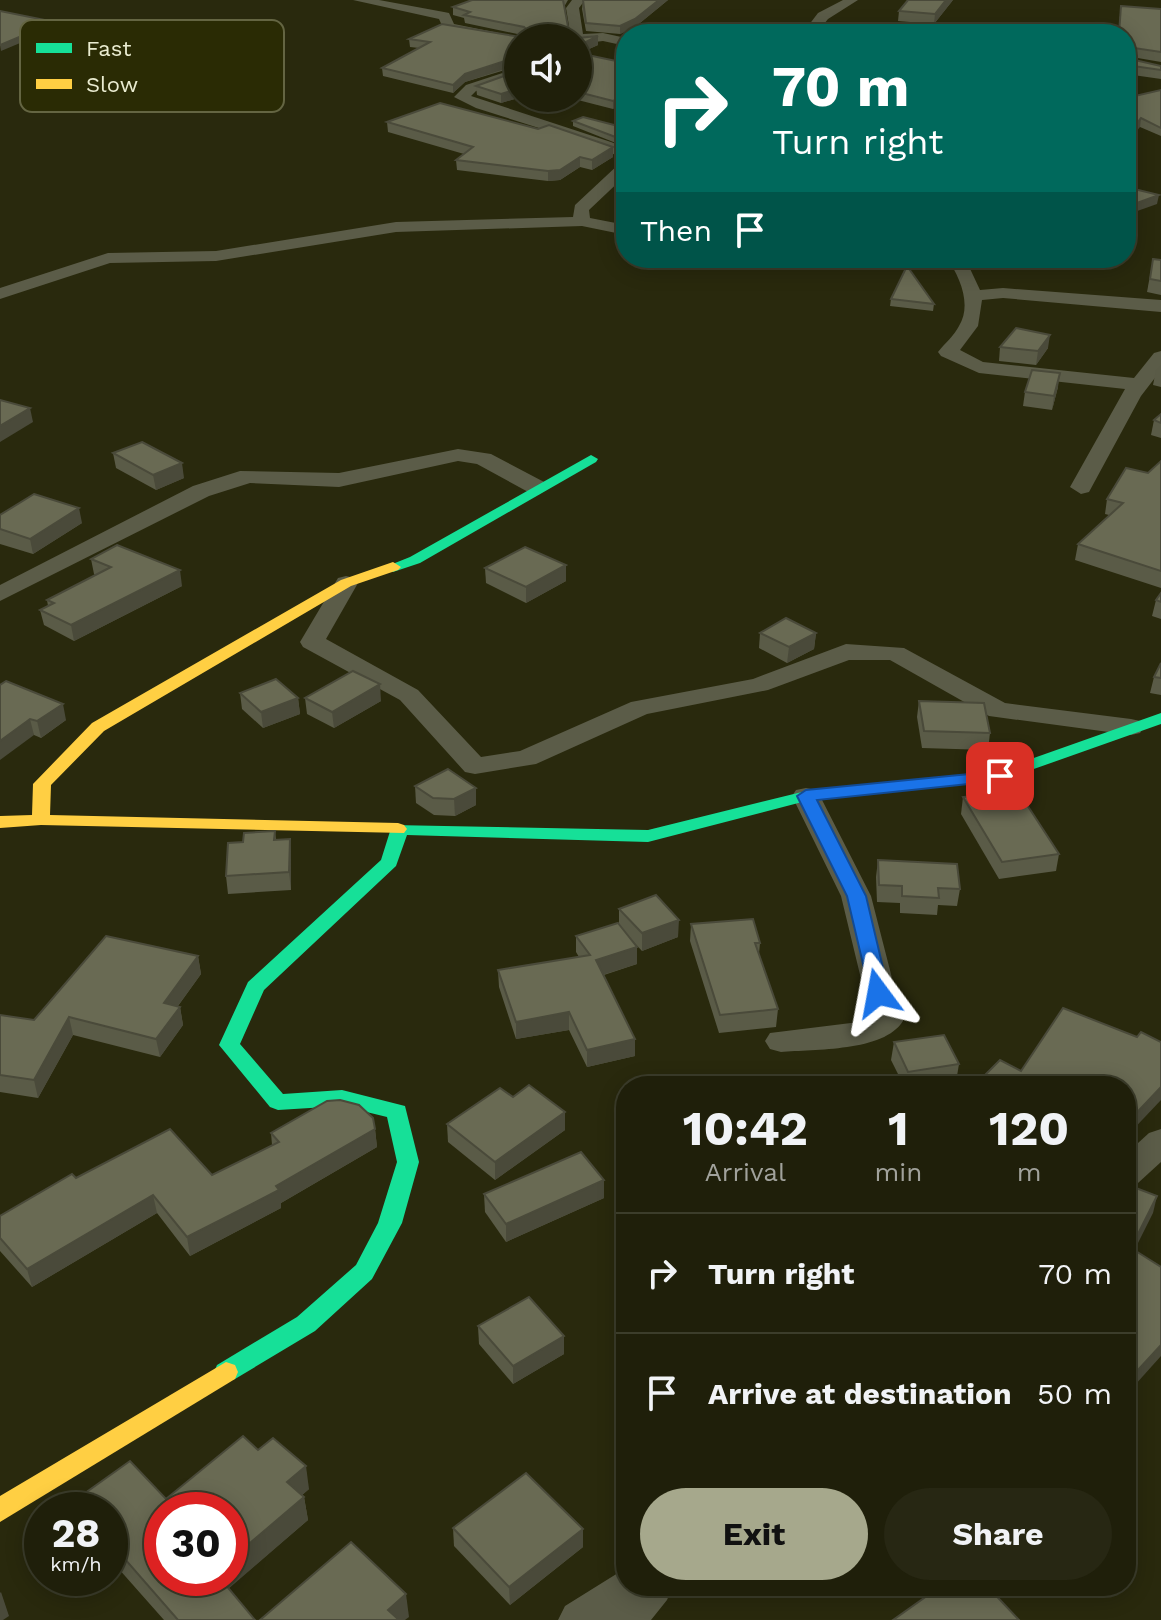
<!DOCTYPE html>
<html lang="en">
<head>
<meta charset="utf-8">
<style>
  :root { --surface:#1f1f0a; --page:#272713; --text:#f1f3f6; --muted:#a1a29c; --line:#3c3d2b; --accent:#a6a88c }
  body { margin:0; font-family:"Work Sans",sans-serif; background:var(--page); color:var(--text); height:100vh; display:flex; flex-direction:column; font-size:30px; white-space:nowrap }
  * { box-sizing:border-box; margin:0 }
  p { font-size:26px; color:var(--muted) }
  .icon { flex:none; width:44px; height:44px; fill:none; stroke:currentColor; stroke-width:2; stroke-linecap:round; stroke-linejoin:round }
  .map { position:relative; flex:1; overflow:hidden }
  .sheet { position:absolute; left:616px; top:1076px; width:520px; height:520px; display:flex; flex-direction:column; background:var(--surface); border-radius:32px; box-shadow:0 4px 20px #0003,0 0 0 2px var(--line) }
  .sheet>* { flex:none }
  .hud { position:absolute; left:616px; top:24px; width:520px; height:244px; border-radius:32px; box-shadow:0 4px 20px #0003,0 0 0 2px var(--line); background:#00695c; color:#fff; overflow:hidden }
  .fabs { position:absolute; left:504px; top:24px; display:grid; gap:16px }
  .fabs a { display:grid; place-items:center; width:88px; height:88px; border-radius:50%; background:var(--surface); box-shadow:0 4px 20px #0003,0 0 0 2px var(--line); font-size:40px }
  .speed { position:absolute; left:24px; top:1492px; display:flex; gap:16px; font-size:40px; font-weight:700; text-align:center }
  .speed>* { display:grid; place-content:center; width:104px; height:104px; border-radius:50%; background:var(--surface); box-shadow:0 4px 20px #0003,0 0 0 2px var(--line); line-height:1 }
  .speed small { font-size:20px; font-weight:400 }
  .speed .limit { border:12px solid #d22; background:#fff; color:#111 }
  .pin { position:absolute; display:grid; place-items:center; width:68px; height:68px; color:#fff; margin:-34px; border-radius:16px; box-shadow:0 4px 12px #0006 }
  .me { position:absolute; width:88px; margin:-44px; rotate:347deg; stroke-linejoin:round; filter:drop-shadow(0 0 6px #0008) }
  .turn { display:flex; align-items:center; gap:28px; height:168px; padding:0 24px; font-size:36px }
  .turn .icon { width:104px; height:104px; stroke-width:2.5 }
  .turn b { display:block; font-size:56px; line-height:68px }
  .then { display:flex; align-items:center; height:76px; padding:0 24px; background:#0003; gap:16px; font-size:30px }
  .eta { display:flex; justify-content:space-evenly; align-items:center; height:136px; text-align:center }
  .eta b { font-size:48px; font-weight:700; line-height:56px }
  .primary-button { display:flex; gap:16px; margin-top:auto; padding:16px 24px }
  .primary-button a { flex:1; height:92px; border-radius:48px; background:var(--accent); color:#111; font-size:32px; font-weight:700; line-height:92px; text-align:center }
  .primary-button a+a { background:var(--page); color:var(--text) }
  ul { padding:0; list-style:none }
  li { display:flex; align-items:center; gap:24px; height:120px; padding:0 24px; border-top:2px solid var(--line) }
  li div { flex:1 }
  li b { display:block; font-size:30px }
  li em { font-style:normal }
  .map>svg:first-child { display:block }
  .lines { fill:none; stroke-linecap:round; stroke-linejoin:round }
  .street { fill:#5b5c48; fill-rule:evenodd }
  .fast { fill:#16e098; fill-rule:evenodd }
  .slow { fill:#ffcf43; fill-rule:evenodd }
  .wall { fill:#5a5b47 }
  .shaded-wall { fill:#4a4a3a }
  .building { fill:#696a53; stroke:#4a4a3a; stroke-width:2 }
  .route { fill:#1a73e8; stroke:#114b97; stroke-width:2 }
  .key { fill:#2a2b04; stroke:#646542; stroke-width:2 }
  .key-label { font-size:22px; fill:#eaecd1 }
</style>
</head>
<body>
<div class="map">
<svg width="1161" height="1620" viewBox="0 0 1161 1620">
  <rect width="100%" height="100%" fill="#29290d"/>
  <g class="lines">
    <g class="street">
      <path d="M353 0H379L444 12 449 13 454 24 524 38H518V43L449 31 444 30 439 19Z"/>
      <path d="M572 0H585L579 8 583 34 603 33 626 38V46L603 41 578 44V38H571L566 8Z"/>
      <path d="M843 0H858L828 19 816 34H802L818 13Z"/>
      <path d="M518 68V77L476 91 471 96 611 142 626 148V159L580 141 476 108 454 97 466 85Z"/>
      <path d="M626 161V175L589 210 590 218 626 225V235L582 226 396 232 216 261 110 263 0 299V288L108 253 216 251 396 222 573 217 575 205 620 163Z"/>
      <path d="M947 258H965L980 290 1003 288 1161 300V312L1003 298 982 300 978 326 960 350 983 362 1134 378 1154 353 1161 351V370L1141 396 1089 492 1081 494 1070 487 1125 389 979 373 941 356 938 352C945 343 954 336 959 326 972 305 960 277 947 258Z"/>
      <path d="M458 449 491 454 546 483 549 488 538 495 530 493 477 464 458 461 339 487 250 483 209 496 0 601V585L193 486 240 471 339 473Z"/>
      <path d="M346 576 354 578 358 583 326 639 418 690 481 757 520 751 631 702 753 679 846 644 904 648 1005 703 1131 719 1140 721 1144 727 1140 733 1131 735 989 716 890 660H849L768 690 647 714 536 764 475 774 465 772 400 700 303 647 300 642 338 578Z"/>
      <path d="M806 788 816 790 820 796 871 896 903 1021C884 1052 814 1049 781 1052L770 1049 765 1041 770 1033 859 1022 870 1016 841 896 792 796 796 790Z"/>
      <path d="M1161 1129V1162L1138 1183 1126 1187V1154L1149 1133Z"/>
      <path d="M626 1568V1586H673L667 1600 651 1620H558L565 1606Z"/>
    </g>
    <g class="fast">
      <path d="M591 455 598 459 596 462 420 563 393 572 385 567 410 557Z"/>
      <path d="M1161 713V724L1000 781 806 801 648 842 407 835 396 866 264 990 240 1044 283 1094 342 1090 405 1106 419 1162 402 1223 372 1279 315 1331 235 1379 226 1382 217 1379 214 1372 217 1365 297 1317 356 1265 378 1223 397 1162 387 1117 342 1106 278 1110 270 1107 219 1045 248 982 381 860 392 825 648 830 806 791 997 771Z"/>
    </g>
    <g class="slow">
      <path d="M393 562 401 567 398 570 351 586 104 731 51 785 50 815 398 823 404 825 407 829 404 833 41 825 0 828V816L32 815 33 784 92 723 341 580Z"/>
      <path d="M226 1362 235 1365 238 1372 235 1379 0 1522V1496Z"/>
    </g>
  </g>
  <g class="wall">
    <path d="M472 0H568L564 7 569 32 575 33 578 38H518V66L465 82 453 93 383 76 382 68 419 48 410 47 409 39 442 24 520 37 522 35 465 23 464 18 453 15V7Z"/>
    <path d="M583 0H668L635 27 620 34 586 31 582 9Z"/>
    <path d="M953 0 934 24 898 21 899 11Z"/>
    <path d="M1121 6 1161 9V62L1126 56V34H1118Z"/>
    <path d="M598 36V45L580 53 626 63 613 109 570 98H578V38Z"/>
    <path d="M1126 58 1161 66V79L1126 74Z"/>
    <path d="M518 71V98L501 103 477 95 476 86Z"/>
    <path d="M1161 90V136L1140 127 1126 98Z"/>
    <path d="M573 121 626 128V147L573 126Z"/>
    <path d="M387 122 538 129 613 147V157L592 170 580 167 560 180 548 181 457 170 456 160 464 154 388 132Z"/>
    <path d="M1153 259 1161 260V295L1147 292Z"/>
    <path d="M891 299 934 304 933 311 890 306Z"/>
    <path d="M1000 347 1048 348 1036 365 999 361Z"/>
    <path d="M1161 365V387L1153 385 1156 370Z"/>
    <path d="M1058 387 1052 410 1023 406 1025 392Z"/>
    <path d="M1161 414V438L1151 435 1154 420Z"/>
    <path d="M113 453 184 478 156 490 116 468Z"/>
    <path d="M1161 461V588L1075 560 1078 544 1109 515 1105 514 1107 499 1148 473Z"/>
    <path d="M0 515 82 523 33 554 0 544Z"/>
    <path d="M91 559 182 586 74 641 44 625 40 610 48 606 47 600 95 575 94 574Z"/>
    <path d="M485 568 566 581 526 603 486 583Z"/>
    <path d="M1161 593V619L1152 616 1156 600Z"/>
    <path d="M760 633H816L814 649 787 663 759 648Z"/>
    <path d="M1161 663V695L1150 693 1154 677Z"/>
    <path d="M0 685 66 720 41 738 34 735Z"/>
    <path d="M240 693 298 698 300 714 263 728 242 709Z"/>
    <path d="M305 698 381 701 334 728 307 714Z"/>
    <path d="M919 701 990 733 988 750 922 748 917 717Z"/>
    <path d="M415 786 476 805 455 816 434 815 416 803Z"/>
    <path d="M963 797 1059 854 1056 871 999 879 961 814Z"/>
    <path d="M275 831 276 840 290 839 291 856V890L228 894 226 876 243 842Z"/>
    <path d="M878 860 960 889 957 906 938 905 937 915 900 913V903L877 902 876 877Z"/>
    <path d="M619 909 678 937 642 951 629 937 637 964 604 975 635 1039V1056L587 1067 569 1030 516 1039 499 987 498 970 579 957 576 952V936L619 924Z"/>
    <path d="M691 924 760 943 759 954 778 1009 776 1027 719 1033 690 941Z"/>
    <path d="M198 956 201 974 178 1006 180 1007 183 1025 160 1057 73 1035 38 1098 0 1092V1015L34 1020Z"/>
    <path d="M894 1042 959 1064 956 1082 929 1086H904L891 1060Z"/>
    <path d="M513 1097 565 1130 495 1180 448 1142 447 1124Z"/>
    <path d="M625 1123H626V1151L624 1146Z"/>
    <path d="M375 1129 377 1147 281 1203V1208L190 1256 157 1213 32 1287 0 1251V1216L76 1178 212 1175 272 1145 271 1133Z"/>
    <path d="M484 1194 604 1198 506 1242 485 1212Z"/>
    <path d="M478 1326 564 1336V1354L513 1384 479 1344Z"/>
    <path d="M258 1450 309 1489 302 1495 304 1497 308 1520 228 1588 255 1620H164L110 1559V1510H76L74 1501 166 1499Z"/>
    <path d="M453 1528 583 1547 510 1605 454 1546Z"/>
  </g>
  <g class="shaded-wall">
    <path d="M659 0H668L635 27 620 34V26Z"/>
    <path d="M946 0H953L934 24 935 14Z"/>
    <path d="M55 22 56 28 1 51 0 45Z"/>
    <path d="M598 36V45L578 54V46Z"/>
    <path d="M517 57V65L465 82 453 93V85L465 74Z"/>
    <path d="M518 89V98L501 103V94Z"/>
    <path d="M626 95V104L613 109V101Z"/>
    <path d="M1141 118 1140 127 1126 144V137Z"/>
    <path d="M613 147V157L592 170V160Z"/>
    <path d="M580 157V167L560 180 548 181V171Z"/>
    <path d="M1159 195 1157 204 1126 215V207Z"/>
    <path d="M1050 335 1048 348 1036 365 1038 351Z"/>
    <path d="M1060 373 1058 387 1052 410 1054 396Z"/>
    <path d="M30 408 33 422 0 442V426Z"/>
    <path d="M182 463 184 478 156 490 153 475Z"/>
    <path d="M79 508 82 523 33 554 30 539Z"/>
    <path d="M566 565V581L526 603V587Z"/>
    <path d="M180 570 182 586 74 641 71 625Z"/>
    <path d="M816 633 814 649 787 663 789 647Z"/>
    <path d="M380 684 381 701 334 728 332 712Z"/>
    <path d="M298 698 300 714 263 728 261 712Z"/>
    <path d="M63 704 66 720 41 738 37 721Z"/>
    <path d="M30 719 34 735 0 760V741Z"/>
    <path d="M476 788V805L455 816 454 799Z"/>
    <path d="M290 839 291 856V890L289 872Z"/>
    <path d="M679 920 678 937 642 951V933Z"/>
    <path d="M637 947V964L596 977V960Z"/>
    <path d="M198 956 201 974 167 1021 164 1003Z"/>
    <path d="M180 1007 183 1025 160 1057 156 1039Z"/>
    <path d="M569 1012V1030L516 1039V1022Z"/>
    <path d="M69 1017 73 1035 38 1098 34 1080Z"/>
    <path d="M635 1039V1056L587 1067V1050Z"/>
    <path d="M1161 1087V1100L1126 1137V1124Z"/>
    <path d="M565 1112V1130L495 1180V1162Z"/>
    <path d="M375 1129 377 1147 281 1203V1208L190 1256 187 1237Z"/>
    <path d="M604 1180V1198L506 1242V1224Z"/>
    <path d="M153 1195 157 1213 32 1287 27 1269Z"/>
    <path d="M1157 1196 1153 1213 1127 1265 1131 1248Z"/>
    <path d="M564 1336V1354L513 1384V1366Z"/>
    <path d="M1161 1345V1356L1126 1395V1383Z"/>
    <path d="M306 1466 309 1489 291 1505 287 1482Z"/>
    <path d="M304 1497 308 1520 220 1596 216 1578H230V1560Z"/>
    <path d="M583 1529V1547L510 1605 509 1587Z"/>
    <path d="M1 1592 9 1616 3 1620H0V1593Z"/>
    <path d="M406 1594 409 1617 405 1620H389L388 1610Z"/>
  </g>
  <g class="building">
    <path d="M472 0H563L569 32 575 33 578 38H518V58L517 57 465 74 453 85 382 68 430 42 409 39 442 24 520 37 527 30 524 27 464 15 470 12 453 7Z"/>
    <path d="M583 0H659L635 19 620 26 586 23Z"/>
    <path d="M908 0H946L935 14 899 11Z"/>
    <path d="M1121 6 1161 9V52L1128 47 1126 53V34H1119Z"/>
    <path d="M0 11 55 22 0 45Z"/>
    <path d="M598 36 578 46V38Z"/>
    <path d="M578 53 626 63V95L613 101 578 92Z"/>
    <path d="M1126 58 1161 66V70L1126 65Z"/>
    <path d="M518 71V89L501 94 476 86Z"/>
    <path d="M1161 90V128L1141 118 1126 137V98Z"/>
    <path d="M440 103 538 129 549 125 613 147 592 160 580 157 560 170 548 171 456 160 473 147 387 122Z"/>
    <path d="M583 117 626 128V141L573 121Z"/>
    <path d="M1126 187 1159 195 1126 207Z"/>
    <path d="M1153 259 1161 260V281L1150 279Z"/>
    <path d="M907 266 934 304 891 299Z"/>
    <path d="M1016 328 1050 335 1038 351 1000 347Z"/>
    <path d="M1032 370 1060 373 1054 396 1025 392Z"/>
    <path d="M0 400 30 408 0 426Z"/>
    <path d="M1161 414V423L1154 420Z"/>
    <path d="M142 442 182 463 153 475 113 453Z"/>
    <path d="M1161 461V571L1078 544 1123 503 1107 499 1126 468 1148 473Z"/>
    <path d="M34 494 79 508 30 539 0 529V515Z"/>
    <path d="M117 545 180 570 71 625 40 610 54 603 47 600 111 567 91 559Z"/>
    <path d="M525 547 566 565 526 587 485 568Z"/>
    <path d="M1161 593V602L1156 600Z"/>
    <path d="M786 618 816 633 789 647 760 633Z"/>
    <path d="M1161 663V678L1154 677Z"/>
    <path d="M353 671 380 684 332 712 305 698Z"/>
    <path d="M276 679 298 698 261 712 240 693Z"/>
    <path d="M6 681 63 704 37 721 30 719 0 741V685Z"/>
    <path d="M919 701 984 703 990 733 924 731Z"/>
    <path d="M448 769 476 788 454 799 433 798 415 786Z"/>
    <path d="M1018 791 1059 854 1002 862 963 797Z"/>
    <path d="M275 831 274 840 290 839 289 872 226 876 228 843 243 842 244 833Z"/>
    <path d="M878 860 957 864 960 889 938 888 939 898 902 896V886L879 885Z"/>
    <path d="M656 895 679 920 642 933 619 909Z"/>
    <path d="M753 919 760 943H755L778 1009 720 1015 691 924Z"/>
    <path d="M618 923 637 947 596 960 635 1039 587 1050 569 1012 516 1022 498 970 590 955 576 936Z"/>
    <path d="M106 936 198 956 164 1003 180 1007 156 1039 69 1017 34 1080 0 1075V1015L34 1020Z"/>
    <path d="M1063 1008 1137 1037 1141 1032 1161 1042V1087L1126 1124V1086H983L977 1083 1000 1060 1021 1071Z"/>
    <path d="M944 1035 959 1064 908 1072 894 1042Z"/>
    <path d="M529 1085 565 1112 495 1162 447 1124 500 1088 513 1097Z"/>
    <path d="M340 1100 359 1105 373 1118 375 1129 276 1186 279 1190 187 1237 153 1195 27 1269 0 1238V1216L72 1174 76 1178 170 1129 212 1175 279 1142 271 1133 327 1101Z"/>
    <path d="M581 1152 604 1180 506 1224 484 1194Z"/>
    <path d="M1128 1185 1157 1196 1131 1248 1161 1267V1345L1126 1383V1189Z"/>
    <path d="M529 1297 564 1336 513 1366 478 1326Z"/>
    <path d="M243 1436 258 1450 273 1438 306 1466 287 1482 304 1497 230 1560V1510H162V1578H220L255 1620H178L110 1542V1510H81L74 1501 130 1461 166 1499Z"/>
    <path d="M526 1473 583 1529 509 1587 453 1528Z"/>
    <path d="M351 1542 406 1594 388 1610 399 1620H260Z"/>
    <path d="M941 1586H987L1019 1620H893Z"/>
  </g>
  <path class="route" d="M1000 771 1009 776 1006 780 817 800 866 896 889 993 878 1000 871 998 847 896 797 796 806 790Z"/>
  <rect x="20" y="20" width="264" height="92" rx="12" class="key"/>
  <rect x="36" y="43" width="36" height="10" fill="#16e098"/>
  <rect x="36" y="79" width="36" height="10" fill="#ffcf43"/>
  <g class="key-label">
    <text x="86" y="56">Fast</text>
    <text x="86" y="92">Slow</text>
  </g>
</svg>
<div class="fabs">
<a><svg class="icon" aria-label="sound" viewBox="0 0 24 24"><path d="M4 9h4l5-4v14l-5-4H4zM17 9q2 3 0 6"/></svg></a>
</div>
<div class="speed"><div>28<small>km/h</small></div><div class="limit">30</div></div>
<div class="pin" style="left:1000px;top:776px;background:#d93025"><svg class="icon" aria-label="arrive" viewBox="0 0 24 24"><path d="M6 21V4h12l-3 4 3 4H6"/></svg></div>
<svg class="me" style="left:878px;top:993px" viewBox="-20 -20 40 40"><path d="M0-17L14 15 0 8-14 15z" fill="#1a73e8" stroke="#fff" stroke-width="4"/></svg>
<div class="hud">
<div class="turn"><svg class="icon" aria-label="right" viewBox="0 0 24 24"><path d="M7 20v-9h11M14 6l5 5-5 5"/></svg><div><b>70 m</b>Turn right</div></div>
<div class="then">Then<svg class="icon" aria-label="arrive" viewBox="0 0 24 24"><path d="M6 21V4h12l-3 4 3 4H6"/></svg></div>
</div>
<section class="sheet">
<div class="eta">
<div><b>10:42</b><p>Arrival</p></div>
<div><b>1</b><p>min</p></div>
<div><b>120</b><p>m</p></div>
</div>
<ul>
<li><svg class="icon" aria-label="right" viewBox="0 0 24 24"><path d="M7 20v-9h11M14 6l5 5-5 5"/></svg><div><b>Turn right</b></div><em>70 m</em></li>
<li><svg class="icon" aria-label="arrive" viewBox="0 0 24 24"><path d="M6 21V4h12l-3 4 3 4H6"/></svg><div><b>Arrive at destination</b></div><em>50 m</em></li>
</ul>
<div class="primary-button"><a>Exit</a><a>Share</a></div>
</section>
</div>
</body>
</html>
